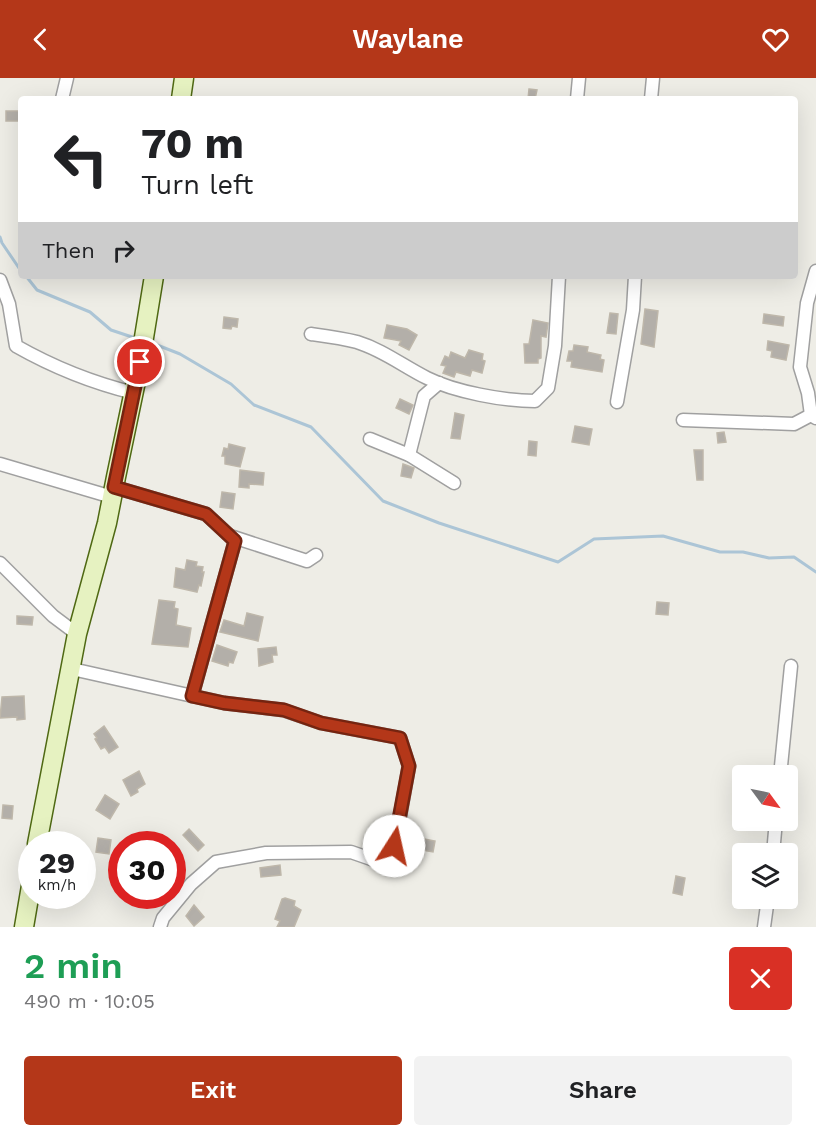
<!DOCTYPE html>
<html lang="en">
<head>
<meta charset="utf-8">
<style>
  :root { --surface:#fff; --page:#f2f2f2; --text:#202124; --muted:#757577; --accent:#b43719 }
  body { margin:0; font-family:"Work Sans",sans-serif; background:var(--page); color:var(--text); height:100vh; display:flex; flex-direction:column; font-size:22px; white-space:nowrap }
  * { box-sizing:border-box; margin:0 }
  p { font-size:20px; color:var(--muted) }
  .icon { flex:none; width:33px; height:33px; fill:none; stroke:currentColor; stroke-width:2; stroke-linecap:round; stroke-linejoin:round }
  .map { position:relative; height:849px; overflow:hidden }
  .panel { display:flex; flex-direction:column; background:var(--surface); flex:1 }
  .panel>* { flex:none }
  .top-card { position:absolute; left:18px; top:18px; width:780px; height:183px; border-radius:6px; box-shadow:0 6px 24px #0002; background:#fff; color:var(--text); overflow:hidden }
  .needle { width:39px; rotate:123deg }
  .tools { position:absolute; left:732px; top:687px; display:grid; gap:12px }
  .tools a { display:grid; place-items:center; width:66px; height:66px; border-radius:6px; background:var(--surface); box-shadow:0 6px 24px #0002; font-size:30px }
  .speed { position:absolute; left:18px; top:753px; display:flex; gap:12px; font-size:30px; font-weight:700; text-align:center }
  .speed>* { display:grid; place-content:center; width:78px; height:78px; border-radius:50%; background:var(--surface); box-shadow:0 6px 24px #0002; line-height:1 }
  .speed small { font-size:15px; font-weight:400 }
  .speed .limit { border:9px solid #d22; background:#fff; color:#111 }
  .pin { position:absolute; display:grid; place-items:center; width:51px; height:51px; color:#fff; margin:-26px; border:3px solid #fff; border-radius:50%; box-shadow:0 2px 6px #0007 }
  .me { position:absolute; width:66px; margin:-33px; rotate:10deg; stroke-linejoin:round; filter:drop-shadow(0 0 4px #0008) }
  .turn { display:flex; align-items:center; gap:21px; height:126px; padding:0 24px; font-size:27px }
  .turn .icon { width:78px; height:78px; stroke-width:2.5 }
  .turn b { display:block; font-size:42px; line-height:51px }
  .then { display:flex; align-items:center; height:57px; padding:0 24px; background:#0003; gap:12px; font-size:22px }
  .round { display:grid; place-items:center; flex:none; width:63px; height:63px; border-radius:6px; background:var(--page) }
  .overview { display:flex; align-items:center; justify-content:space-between; height:102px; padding:0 24px }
  h1 { font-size:36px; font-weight:600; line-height:45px; color:#1e9e55 }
  .button { display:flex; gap:12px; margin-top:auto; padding:12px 24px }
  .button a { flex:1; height:69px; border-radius:6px; background:var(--accent); color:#fff; font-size:24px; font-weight:600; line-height:69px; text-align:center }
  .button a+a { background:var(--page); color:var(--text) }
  header { display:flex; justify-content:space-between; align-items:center; height:78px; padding:0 24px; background:var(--accent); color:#fff; font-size:27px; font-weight:600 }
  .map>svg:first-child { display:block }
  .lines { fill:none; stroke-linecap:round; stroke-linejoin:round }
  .stream { stroke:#acc5d6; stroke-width:3 }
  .building { fill:#b3afa9; stroke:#beb7aa; stroke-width:1.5 }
  .street-casing { stroke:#a0a0a0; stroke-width:15 }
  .secondary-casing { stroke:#4f6913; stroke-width:21 }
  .street { stroke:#fff; stroke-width:12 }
  .secondary { stroke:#e6f2c1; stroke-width:18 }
  .route-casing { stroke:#752410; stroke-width:15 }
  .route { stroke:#b43719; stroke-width:10 }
</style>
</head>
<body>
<header><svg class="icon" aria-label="back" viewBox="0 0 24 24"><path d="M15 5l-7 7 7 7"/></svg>Waylane<svg class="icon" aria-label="heart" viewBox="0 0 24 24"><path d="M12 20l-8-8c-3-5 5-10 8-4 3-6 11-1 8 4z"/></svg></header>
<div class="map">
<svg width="816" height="849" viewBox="0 0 816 849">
  <rect width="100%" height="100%" fill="#eeede6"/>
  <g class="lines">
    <g class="stream">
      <path d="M0 159 2 165 21 193"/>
      <path d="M26 198 37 212 90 234 111 252 135 260"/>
      <path d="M152 265 180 276 231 306 254 327 311 349 383 423 439 445 558 484 594 461 663 458 720 474H743L769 480 794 479 816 494"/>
    </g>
  </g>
  <g class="building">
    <path d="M529 11 537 12 535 21H528Z"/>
    <rect x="6" y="33" width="15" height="10"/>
    <path d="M645 231 658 233 654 269 641 266Z"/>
    <path d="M610 235 618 236 616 256 607 255Z"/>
    <path d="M764 236 784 239 783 248 763 245Z"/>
    <path d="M224 239 238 241 237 249 232 248 231 251 223 250Z"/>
    <path d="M533 242 548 245 546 259 541 258V280L538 281V285H525L524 266H529Z"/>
    <path d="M387 247 407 251 417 257 409 272 399 267 401 263 384 260Z"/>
    <path d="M768 263 789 267 786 282 771 279 772 273 767 272Z"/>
    <path d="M574 267 588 269 587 274 601 277 600 281 604 282 602 294 571 289 572 283H567L569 273H573Z"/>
    <path d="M469 272 483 276 482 282 485 283 482 295 472 292 470 298 456 294 454 299 443 295 446 288 441 287 445 278 449 280 451 274 465 280Z"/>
    <path d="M400 321 413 327 409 336 396 330Z"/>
    <path d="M455 335 464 337 460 361 451 360Z"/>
    <path d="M575 348 592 351 589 367 572 364Z"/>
    <path d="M724 354 726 364 718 365 717 355Z"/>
    <path d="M529 363 537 364 536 378 528 377Z"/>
    <path d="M229 366 245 370 240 389 225 386V378H222L224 370 228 371Z"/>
    <path d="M694 372H703V402H697Z"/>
    <path d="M403 386 414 390 411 400 401 398Z"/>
    <path d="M240 392 264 395 263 407 249 406V410L239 409Z"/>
    <path d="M222 414 235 416 233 431 220 429Z"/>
    <path d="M187 482 197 484 196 488 203 489 202 494H204L201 508 199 507 197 514 174 509 176 490 185 492Z"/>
    <path d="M159 522 175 524 174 530 178 531 176 547 191 550 188 569 152 566Z"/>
    <path d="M657 524 669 525 668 537 656 536Z"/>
    <path d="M247 535 263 539 258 563 220 554 224 542 244 548Z"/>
    <path d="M17 538 33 539 32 547 17 546Z"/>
    <path d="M217 567 237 574 233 585 229 584 228 588 212 583Z"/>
    <path d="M276 569 277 577H272L273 584 259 588 258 571Z"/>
    <path d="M24 618 25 641 17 642V639L0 640 2 619Z"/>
    <path d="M104 648 118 669 109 675 105 669 101 671 95 661 97 660 94 656Z"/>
    <path d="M139 693 145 706 137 711 138 714 131 718 123 702Z"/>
    <path d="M105 717 119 726 110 741 96 732Z"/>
    <path d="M3 727 13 728 12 741 2 740Z"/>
    <path d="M189 751 204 767 198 773 183 757Z"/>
    <path d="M370 751 388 756 385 769 370 765 371 761 368 760Z"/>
    <path d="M409 758 435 763 433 774 422 772 421 777 413 775 414 770 407 769Z"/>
    <path d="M98 760 111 762 109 776 96 774Z"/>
    <path d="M280 787 281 797 261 799 260 790Z"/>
    <path d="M676 798 685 800 682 817 673 815Z"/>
    <path d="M285 820 295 823 294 828 301 832 294 849H277L280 843 275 841 282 821Z"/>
    <path d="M194 827 204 839 194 848 186 838Z"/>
  </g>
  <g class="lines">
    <defs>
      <g id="street">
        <path d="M62 21 67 0"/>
        <path d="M577 21 579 0"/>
        <path d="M651 21 653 0"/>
        <path d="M816 193 807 225 800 289 808 315 811 337 816 340"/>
        <path d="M0 202 9 226 16 268C53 289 93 305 134 315"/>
        <path d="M311 256C326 258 342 260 357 264 383 272 403 288 427 300 455 314 504 323 535 323L548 310 555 268 559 198"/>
        <path d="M617 324 633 232 635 198"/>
        <path d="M683 342 794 346 811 337"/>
        <path d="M370 361 409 377 454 405"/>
        <path d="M409 377 424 318 439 305"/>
        <path d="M0 386 112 419"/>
        <path d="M114 409 206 436 235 463 192 618"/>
        <path d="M230 458 307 483 316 477"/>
        <path d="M0 485 53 538 77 556"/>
        <path d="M72 591 224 625 283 632 321 645 400 660 409 688 391 788"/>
        <path d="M780 698 791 588"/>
        <path d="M773 776 776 742"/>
        <path d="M160 849 163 840 191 806 216 784 266 775 351 774 397 790"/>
        <path d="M764 849 768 820"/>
      </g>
      <g id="secondary">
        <path d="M181 21 184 0"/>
        <path d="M37 766 77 556 107 445 116 399 140 284 154 198"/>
        <path d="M24 849 32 802"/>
      </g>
    </defs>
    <use href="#street" class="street-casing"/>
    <use href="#secondary" class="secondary-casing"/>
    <use href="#street" class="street"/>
    <use href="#secondary" class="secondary"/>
  </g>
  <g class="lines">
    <defs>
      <path id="route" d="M140 284 114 409 206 436 235 463 192 618 224 625 284 632 321 645 400 660 409 688 394 768"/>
    </defs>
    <use href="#route" class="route-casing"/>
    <use href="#route" class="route"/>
  </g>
</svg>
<div class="tools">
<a><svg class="needle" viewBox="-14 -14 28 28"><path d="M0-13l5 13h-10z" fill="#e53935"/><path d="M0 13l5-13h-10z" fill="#757577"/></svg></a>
<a><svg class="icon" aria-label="layers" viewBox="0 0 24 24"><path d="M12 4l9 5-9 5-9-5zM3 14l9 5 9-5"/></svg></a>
</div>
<div class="speed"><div>29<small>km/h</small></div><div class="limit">30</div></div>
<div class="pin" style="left:140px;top:284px;background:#d93025"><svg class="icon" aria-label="arrive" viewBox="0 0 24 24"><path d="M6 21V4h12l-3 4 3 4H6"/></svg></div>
<svg class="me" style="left:394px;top:768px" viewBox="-20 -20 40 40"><circle r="19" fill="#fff"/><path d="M0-13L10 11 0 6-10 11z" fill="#b43719"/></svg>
<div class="top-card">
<div class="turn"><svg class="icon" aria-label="left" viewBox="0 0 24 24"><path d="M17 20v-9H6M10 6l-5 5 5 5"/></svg><div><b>70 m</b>Turn left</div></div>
<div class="then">Then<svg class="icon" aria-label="right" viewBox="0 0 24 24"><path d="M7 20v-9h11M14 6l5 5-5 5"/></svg></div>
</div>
</div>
<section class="panel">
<div class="overview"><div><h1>2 min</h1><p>490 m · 10:05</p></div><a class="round" style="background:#d93025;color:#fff"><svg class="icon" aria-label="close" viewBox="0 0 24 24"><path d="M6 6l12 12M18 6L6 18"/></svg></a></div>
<div class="button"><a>Exit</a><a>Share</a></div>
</section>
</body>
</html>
